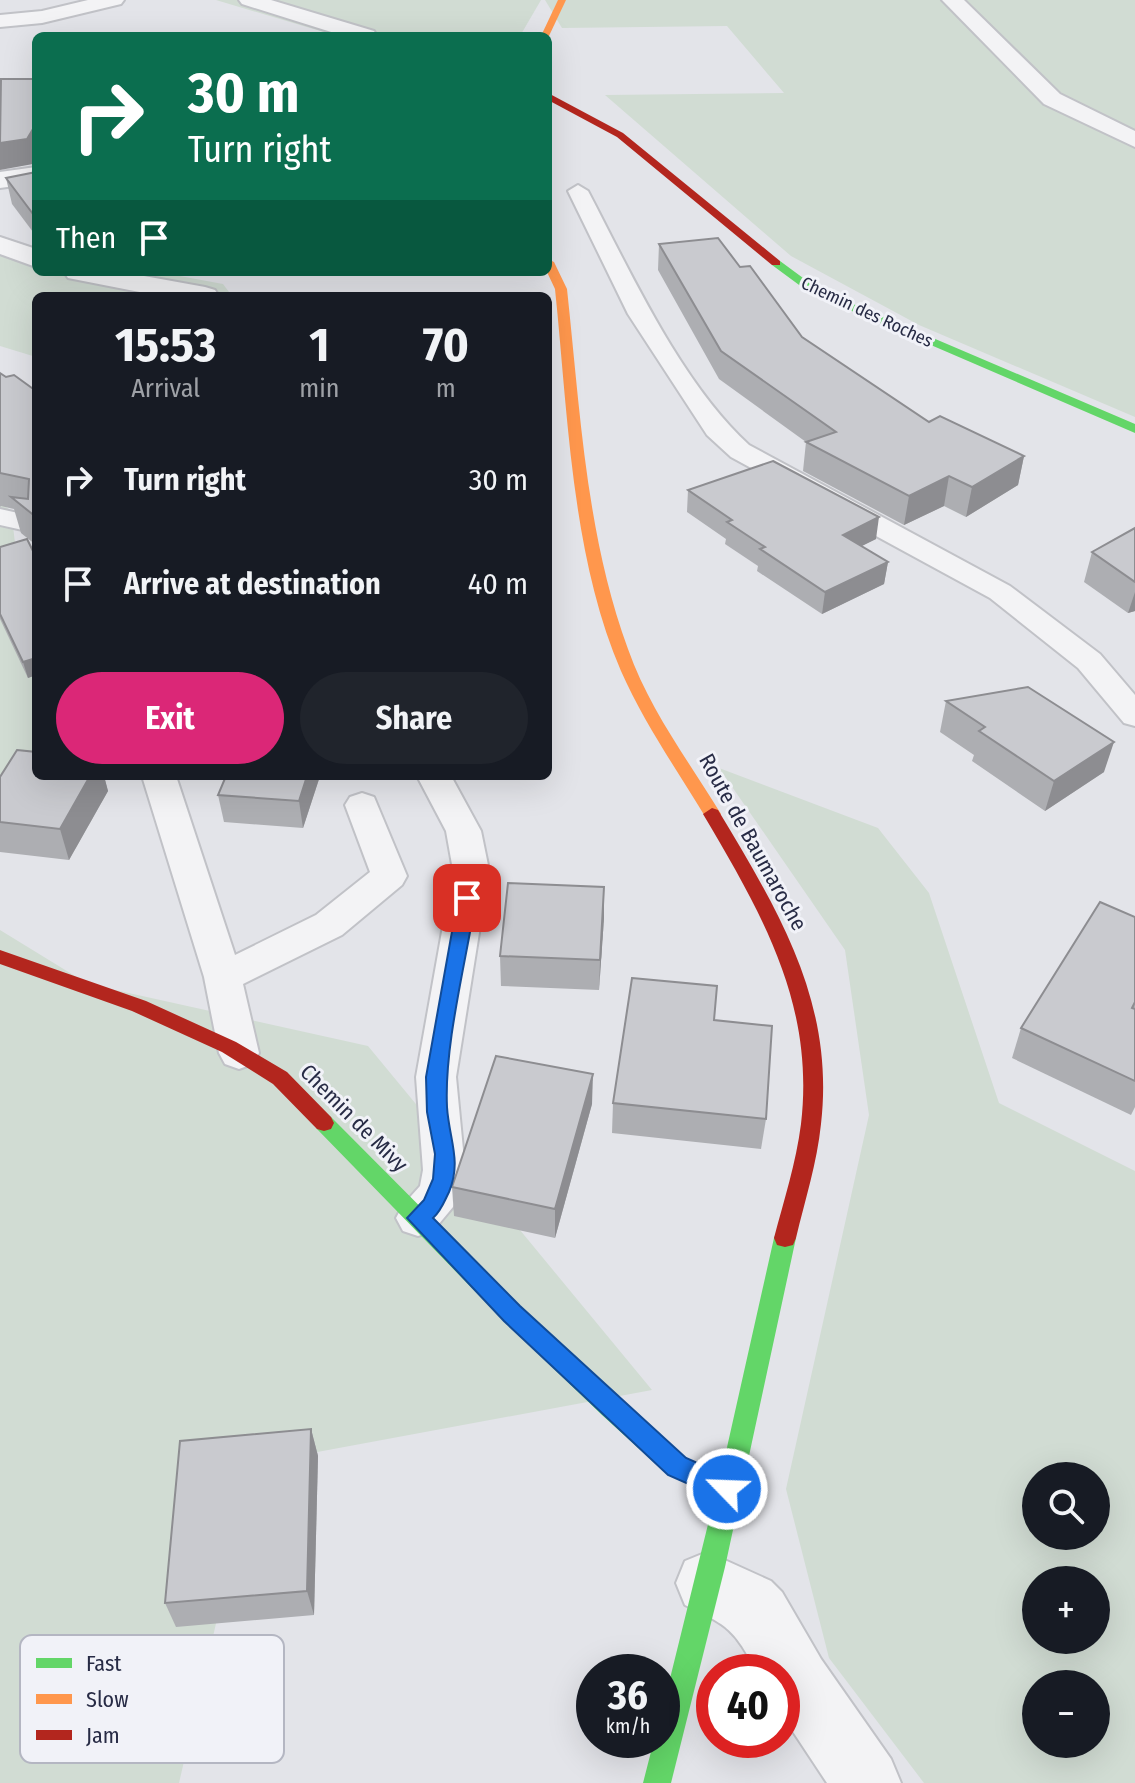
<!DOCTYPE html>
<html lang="en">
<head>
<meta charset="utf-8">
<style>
  :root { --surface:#171b24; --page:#20242c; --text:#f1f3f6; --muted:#9ea1a6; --accent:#db2777 }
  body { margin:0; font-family:"Fira Sans Condensed",sans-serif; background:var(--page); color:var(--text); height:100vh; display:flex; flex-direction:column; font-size:30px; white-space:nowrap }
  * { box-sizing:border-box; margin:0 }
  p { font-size:26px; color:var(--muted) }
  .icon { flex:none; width:44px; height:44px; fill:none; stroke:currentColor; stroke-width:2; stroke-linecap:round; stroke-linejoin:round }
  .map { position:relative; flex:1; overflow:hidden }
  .details { position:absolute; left:32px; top:292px; width:520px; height:488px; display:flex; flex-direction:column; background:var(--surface); border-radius:12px; box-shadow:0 8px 32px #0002 }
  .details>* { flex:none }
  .hud { position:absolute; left:32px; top:32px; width:520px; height:244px; border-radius:12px; box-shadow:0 8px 32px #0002; background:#0b6e4f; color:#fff; overflow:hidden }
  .fabs { position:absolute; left:1022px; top:1462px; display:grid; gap:16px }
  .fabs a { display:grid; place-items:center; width:88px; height:88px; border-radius:50%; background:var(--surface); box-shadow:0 8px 32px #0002; font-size:40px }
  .speed { position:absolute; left:576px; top:1654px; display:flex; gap:16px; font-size:40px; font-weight:700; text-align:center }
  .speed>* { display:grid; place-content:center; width:104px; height:104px; border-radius:50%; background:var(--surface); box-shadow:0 8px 32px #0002; line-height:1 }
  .speed small { font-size:20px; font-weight:400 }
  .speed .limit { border:12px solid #d22; background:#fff; color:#111 }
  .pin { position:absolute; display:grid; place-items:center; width:68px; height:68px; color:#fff; margin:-34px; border-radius:16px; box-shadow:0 4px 12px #0006 }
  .me { position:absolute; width:88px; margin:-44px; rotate:294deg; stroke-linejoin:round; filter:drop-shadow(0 0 6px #0008) }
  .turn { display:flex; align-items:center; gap:28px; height:168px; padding:0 24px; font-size:36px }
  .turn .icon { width:104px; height:104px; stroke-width:2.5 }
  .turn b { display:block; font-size:56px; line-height:68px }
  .then { display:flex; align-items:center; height:76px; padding:0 24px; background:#0003; gap:16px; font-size:30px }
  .eta { display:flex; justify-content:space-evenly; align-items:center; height:136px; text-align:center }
  .eta b { font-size:48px; font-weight:700; line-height:56px }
  .button { display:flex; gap:16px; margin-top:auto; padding:16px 24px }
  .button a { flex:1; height:92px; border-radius:48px; background:var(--accent); color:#fff; font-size:32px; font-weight:700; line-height:92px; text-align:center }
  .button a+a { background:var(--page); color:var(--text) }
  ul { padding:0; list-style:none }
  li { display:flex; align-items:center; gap:24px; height:104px; padding:0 24px }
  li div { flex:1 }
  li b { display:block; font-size:30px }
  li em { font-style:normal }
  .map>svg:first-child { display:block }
  .green { fill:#d1dcd3; fill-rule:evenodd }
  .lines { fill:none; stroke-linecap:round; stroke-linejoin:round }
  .lane-casing { stroke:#c1c2c7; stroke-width:4 }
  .street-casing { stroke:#c1c2c7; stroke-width:4 }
  .lane { fill:#f3f3f5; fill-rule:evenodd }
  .street { fill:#f3f3f5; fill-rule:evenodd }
  .fast { fill:#63d668; fill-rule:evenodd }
  .slow { fill:#ff974d; fill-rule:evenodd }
  .jam { fill:#b3261e; fill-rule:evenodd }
  .wall { fill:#adaeb2 }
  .shaded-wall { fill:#8d8d91 }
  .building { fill:#c9cacf; stroke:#8d8d91; stroke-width:2 }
  .route { fill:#1a73e8; stroke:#114b97; stroke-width:2 }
  .labels { text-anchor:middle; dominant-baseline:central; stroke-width:6; stroke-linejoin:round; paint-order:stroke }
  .far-street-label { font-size:18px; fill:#272b45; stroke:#f1f2f8 }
  .street-label { font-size:22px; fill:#272b45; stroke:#f1f2f8 }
  .key { fill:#f1f2f8; stroke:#b4b6c2; stroke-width:2 }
  .key-label { font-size:22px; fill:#272b45 }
</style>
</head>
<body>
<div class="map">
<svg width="1135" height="1783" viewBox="0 0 1135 1783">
  <rect width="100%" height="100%" fill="#e3e4e9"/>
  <g class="green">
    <path d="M216 0H541L520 36H337Z"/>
    <path d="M545 0H1135V417L919 325 791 256 605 95 784 93 727 26 562 28Z"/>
    <path d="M0 242 36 249V272H158L223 284 232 296H36V357L0 346Z"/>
    <path d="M0 502 11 511 29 653 36 658V748L0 793Z"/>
    <path d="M719 768 878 828 929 893 999 1103 1135 1171V1783H924L829 1658 786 1489 869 1115 845 950ZM1036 1476H1096V1536H1036ZM1036 1580H1096V1640H1036ZM1036 1684H1096V1744H1036Z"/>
    <path d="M0 930 88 984 368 1046 652 1390 253 1464 179 1783H0Z"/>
  </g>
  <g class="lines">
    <defs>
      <g id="lane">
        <path d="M578 185 588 191C631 273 681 383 749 445L1010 586 1100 654 1135 695V726L1124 723 1078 668 990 598 731 457 707 435 628 314 568 191Z"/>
        <path d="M0 509 36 517V533L0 525Z"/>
        <path d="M142 776H176L235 955 316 915 370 872 345 805 350 797 362 793 374 797 407 876 402 885 342 935 243 984 259 1053 253 1064 239 1069 225 1064 219 1053 204 977Z"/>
        <path d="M417 776H451L481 831 489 870 456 1077 465 1170 453 1207 433 1231 418 1236 403 1231 396 1218 403 1205 420 1186 423 1170 416 1077 453 870 446 831Z"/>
      </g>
      <g id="street">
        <path d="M88 0H124L121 4 42 23 0 27V15L42 11Z"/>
        <path d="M239 0H271L374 31 377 36H344L242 4Z"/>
        <path d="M942 0H964L1060 94 1135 131V147L1044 104Z"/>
        <path d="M36 167V183L0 188V172Z"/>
        <path d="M0 237 36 249V267L0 254Z"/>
        <path d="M64 272H122L205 287 215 290 219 296H160L68 278Z"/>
        <path d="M707 1552 771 1581 782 1592 821 1659 891 1759 901 1783H827L782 1715V1672H757C734 1629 729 1626 685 1605L676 1583 685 1561Z"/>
      </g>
    </defs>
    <use href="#lane" class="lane-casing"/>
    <use href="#street" class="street-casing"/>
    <use href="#lane" class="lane"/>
    <use href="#street" class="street"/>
    <g class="fast">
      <path d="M772 261H780L818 289 1135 424V433L810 293 772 265Z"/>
      <path d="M324 1115 331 1117 520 1307 618 1399 686 1459 721 1474 774 1238 777 1231 785 1229 793 1231 796 1238 725 1567 671 1783H643L654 1740H662V1711L715 1496 668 1475 602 1415 504 1321 317 1129 314 1123 317 1117Z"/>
    </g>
    <g class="slow">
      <path d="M558 0H566L548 38 541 36Z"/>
      <path d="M548 259 554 262 567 289C580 409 586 535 628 649 649 709 688 760 721 814L718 818H706C677 770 644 723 621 671 571 555 568 413 555 289L547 272Z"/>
    </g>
    <g class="jam">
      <path d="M548 93 623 133 780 261V265H772L617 137 548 100Z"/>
      <path d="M712 808 718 810C778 910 835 1002 821 1124 817 1163 805 1200 796 1238L793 1245 785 1247 777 1245 774 1238C784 1200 796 1163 801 1124 815 1004 762 914 703 814Z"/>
      <path d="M0 950 146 1001 236 1042 287 1072 331 1117 334 1123 331 1129 324 1131 317 1129 273 1084 222 1052 132 1011 0 964Z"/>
    </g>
  </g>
  <g class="wall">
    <path d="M36 172V236L12 204 6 178Z"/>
    <path d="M659 244 740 267 802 337 929 422 1024 456 1018 485 966 517 944 506 904 525 803 471 806 442 719 379 658 270Z"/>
    <path d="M0 373 6 377 36 391V545L21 533 14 509 1 506 0 507Z"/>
    <path d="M688 490 876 539 861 546 888 562 884 584 822 614 757 571 758 566 725 544 726 539 687 512Z"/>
    <path d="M1135 528V611L1128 613 1084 582 1092 552Z"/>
    <path d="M0 547 36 557V675L28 678 0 619Z"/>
    <path d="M946 701 1104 772 1045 811 972 761 974 755 940 732Z"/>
    <path d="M36 776H104L108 791 69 860 0 852V777Z"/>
    <path d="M226 776H320L303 828 224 822 218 795Z"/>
    <path d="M1135 917V1107L1131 1115 1012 1058 1021 1028Z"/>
    <path d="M604 918 599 990 501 986 500 956Z"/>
    <path d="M714 1020 766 1119 761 1149 612 1133 613 1103Z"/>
    <path d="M592 1104 555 1238 454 1216 452 1187Z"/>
    <path d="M311 1429 318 1456 314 1615 176 1627 165 1603Z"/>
  </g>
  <g class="shaded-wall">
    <path d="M36 124V159L33 164 0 170V143Z"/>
    <path d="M1024 456 1018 485 966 517 972 487Z"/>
    <path d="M949 476 944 506 904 525 909 496Z"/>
    <path d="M879 517 876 539 840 557 843 535Z"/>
    <path d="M888 562 884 584 822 614 825 592Z"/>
    <path d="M1135 592V611L1128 613Z"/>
    <path d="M36 658V675L28 678 23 662Z"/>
    <path d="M1114 742 1104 772 1045 811 1054 781Z"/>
    <path d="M90 776H104L108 791 69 860 60 829Z"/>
    <path d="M307 776H320L303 828 299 801Z"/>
    <path d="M604 887V918L599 990 600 960Z"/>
    <path d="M593 1074 592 1104 555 1238V1209Z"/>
    <path d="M311 1429 318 1456 314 1615 307 1591Z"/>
  </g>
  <g class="building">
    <path d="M1 79H36V124L27 139 0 143Z"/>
    <path d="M36 172V218L6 178Z"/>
    <path d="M718 238 740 267 750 266 802 337 929 422 940 416 1024 456 972 487 949 476 909 496 806 442 836 432 721 351 659 244Z"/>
    <path d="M0 373 6 377 14 375 36 391V517L11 497 28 499 29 479 0 473Z"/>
    <path d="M773 461 879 517 843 535 888 562 825 592 760 549 765 547 727 522 732 520 688 490Z"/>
    <path d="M1135 528V582L1092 552Z"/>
    <path d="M27 539 36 557V658L23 662 0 614V547Z"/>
    <path d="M1028 687 1114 742 1054 781 979 731 985 727 946 701Z"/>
    <path d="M17 750 36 752V776H90L60 829 0 822V777Z"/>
    <path d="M226 776H307L299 801 218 795Z"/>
    <path d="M508 883 604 887 600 960 500 956Z"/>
    <path d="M1100 902 1135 917V1002L1132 1008 1135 1009V1081L1021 1028Z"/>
    <path d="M632 978 717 986 714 1020 772 1026 766 1119 613 1103Z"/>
    <path d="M496 1056 593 1074 555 1209 452 1187Z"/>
    <path d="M311 1429 307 1591 165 1603 180 1441Z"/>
  </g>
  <path class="route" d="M467 892 476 898C466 962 444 1045 447 1107 449 1139 462 1161 449 1192 444 1202 441 1211 433 1218L520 1306 686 1458 736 1480 740 1489 736 1498 727 1501 668 1475 504 1321 407 1218 424 1200 433 1179 435 1154 427 1112 426 1077 458 898Z"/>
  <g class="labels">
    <g class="far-street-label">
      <text transform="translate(867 312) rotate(25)">Chemin des Roches</text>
    </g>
    <g class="street-label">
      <text transform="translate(753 842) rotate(61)">Route de Baumaroche</text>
      <text transform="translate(354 1118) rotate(45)">Chemin de Mivy</text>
    </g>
  </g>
  <rect x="20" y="1635" width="264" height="128" rx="12" class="key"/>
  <rect x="36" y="1658" width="36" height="10" fill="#63d668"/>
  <rect x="36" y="1694" width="36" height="10" fill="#ff974d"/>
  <rect x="36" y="1730" width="36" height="10" fill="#b3261e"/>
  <g class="key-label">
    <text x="86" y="1671">Fast</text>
    <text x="86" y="1707">Slow</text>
    <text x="86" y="1743">Jam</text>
  </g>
</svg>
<div class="fabs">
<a><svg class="icon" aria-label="search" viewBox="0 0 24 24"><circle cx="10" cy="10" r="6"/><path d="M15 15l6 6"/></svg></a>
<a>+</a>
<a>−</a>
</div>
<div class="speed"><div>36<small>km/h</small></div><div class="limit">40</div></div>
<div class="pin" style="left:467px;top:898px;background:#d93025"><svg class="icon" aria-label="arrive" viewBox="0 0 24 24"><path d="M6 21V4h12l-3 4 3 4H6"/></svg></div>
<svg class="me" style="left:727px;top:1489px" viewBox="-20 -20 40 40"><circle r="17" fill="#1a73e8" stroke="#fff" stroke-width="3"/><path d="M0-11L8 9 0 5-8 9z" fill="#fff"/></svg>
<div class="hud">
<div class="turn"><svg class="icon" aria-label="right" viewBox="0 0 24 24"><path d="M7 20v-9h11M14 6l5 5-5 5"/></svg><div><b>30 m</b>Turn right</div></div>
<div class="then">Then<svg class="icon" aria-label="arrive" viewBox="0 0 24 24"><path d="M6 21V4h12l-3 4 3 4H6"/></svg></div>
</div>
<section class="details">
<div class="eta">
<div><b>15:53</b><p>Arrival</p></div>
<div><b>1</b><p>min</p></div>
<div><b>70</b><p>m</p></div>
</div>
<ul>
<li><svg class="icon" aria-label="right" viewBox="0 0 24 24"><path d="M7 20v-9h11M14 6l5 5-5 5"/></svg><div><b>Turn right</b></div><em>30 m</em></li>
<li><svg class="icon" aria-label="arrive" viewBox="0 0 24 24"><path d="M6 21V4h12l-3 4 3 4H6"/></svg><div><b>Arrive at destination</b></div><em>40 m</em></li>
</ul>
<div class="button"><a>Exit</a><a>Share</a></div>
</section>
</div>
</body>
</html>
